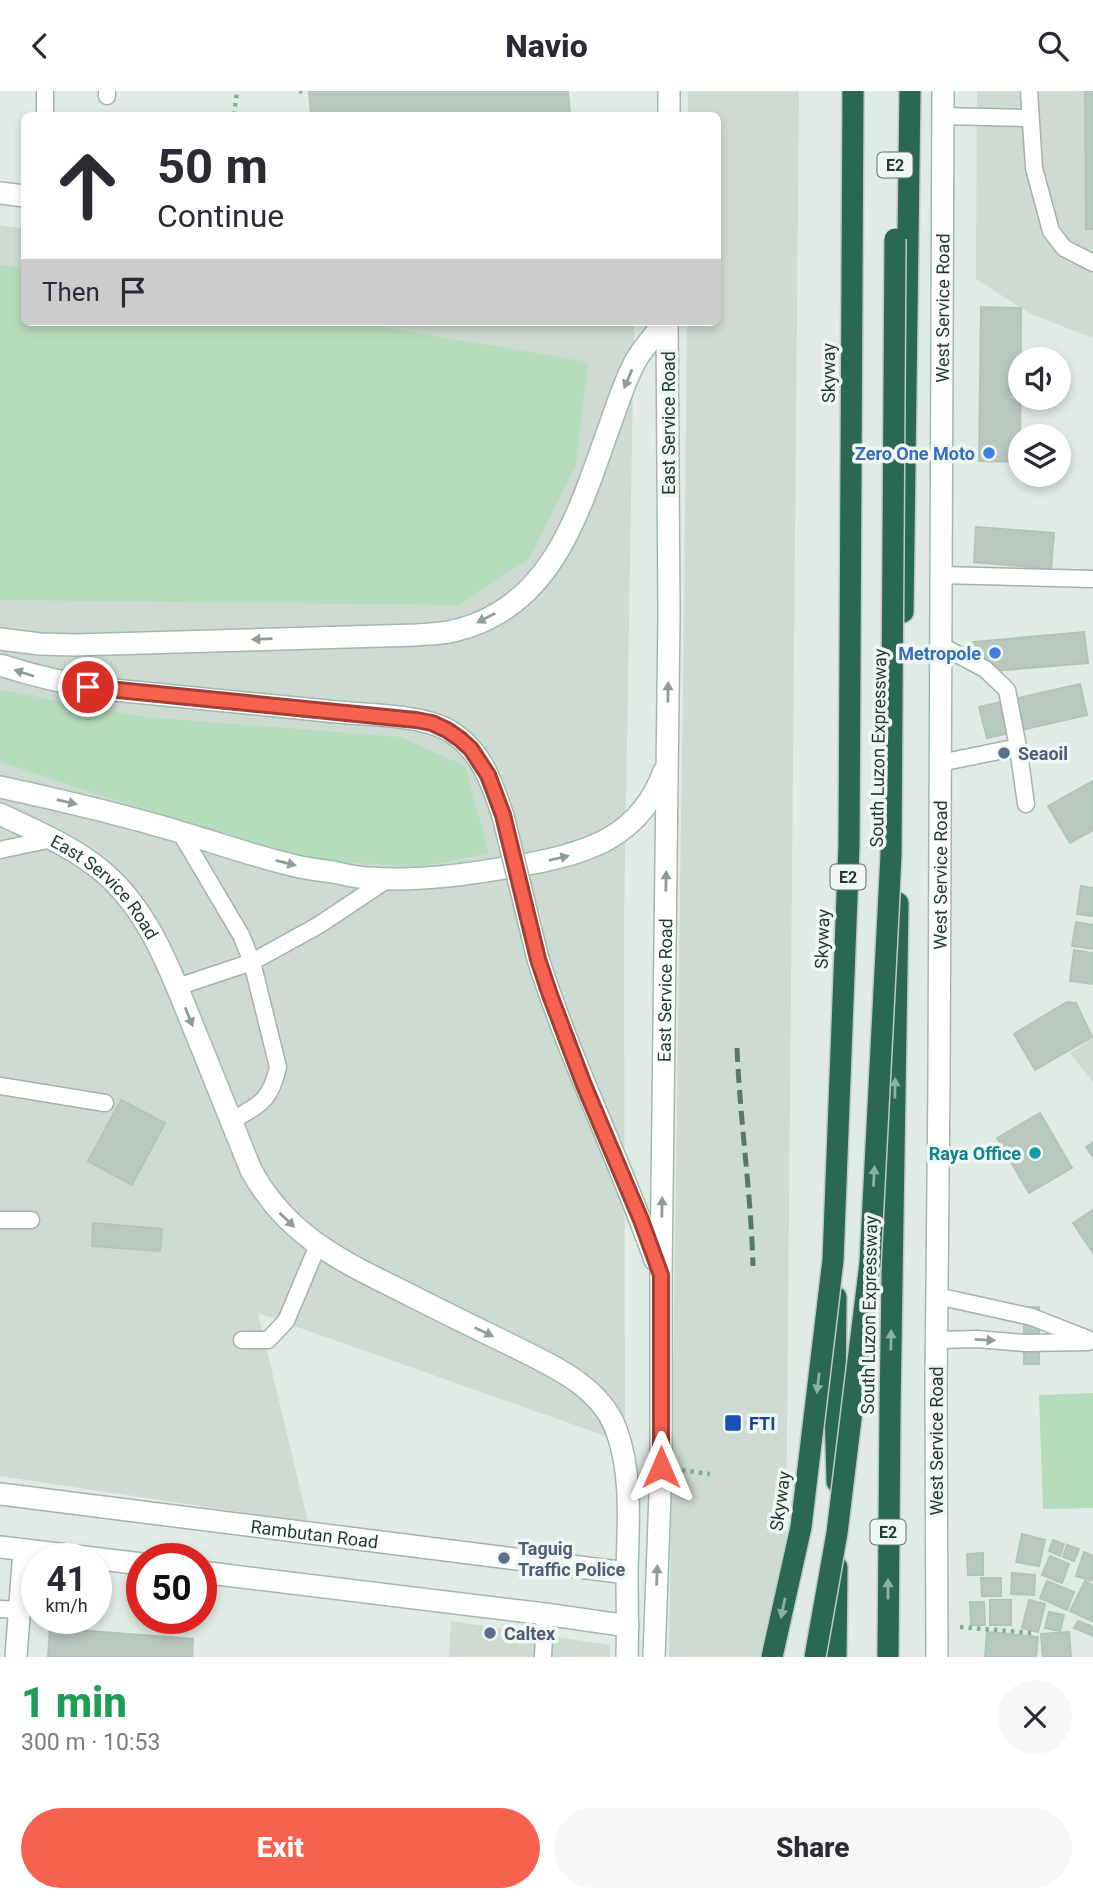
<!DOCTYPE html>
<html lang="en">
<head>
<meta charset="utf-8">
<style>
  :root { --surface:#fff; --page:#f7f7f7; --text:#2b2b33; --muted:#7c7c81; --accent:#f76150 }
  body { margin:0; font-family:Roboto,sans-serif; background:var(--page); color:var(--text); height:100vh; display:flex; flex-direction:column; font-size:26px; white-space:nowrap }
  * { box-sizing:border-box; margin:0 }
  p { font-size:23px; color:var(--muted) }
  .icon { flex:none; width:38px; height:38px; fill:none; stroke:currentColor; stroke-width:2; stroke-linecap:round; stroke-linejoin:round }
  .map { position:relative; height:1566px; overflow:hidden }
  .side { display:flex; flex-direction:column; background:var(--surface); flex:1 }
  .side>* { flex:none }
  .hud { position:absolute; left:21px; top:21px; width:700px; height:214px; border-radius:10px; box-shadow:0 4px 10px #0003; background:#fff; color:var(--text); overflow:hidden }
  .buttons { position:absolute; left:1008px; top:256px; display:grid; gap:14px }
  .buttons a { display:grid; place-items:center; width:63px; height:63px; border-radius:50%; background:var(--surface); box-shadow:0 4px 10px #0003; font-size:35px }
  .speed { position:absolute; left:21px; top:1452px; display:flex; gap:14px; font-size:35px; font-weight:700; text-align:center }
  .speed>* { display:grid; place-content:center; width:91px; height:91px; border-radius:50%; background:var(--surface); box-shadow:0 4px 10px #0003; line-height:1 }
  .speed small { font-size:18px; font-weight:400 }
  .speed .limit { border:10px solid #d22; background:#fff; color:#111 }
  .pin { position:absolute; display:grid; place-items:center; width:60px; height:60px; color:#fff; margin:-30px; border:4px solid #fff; border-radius:50%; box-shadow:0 2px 7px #0007 }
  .me { position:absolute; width:77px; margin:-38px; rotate:0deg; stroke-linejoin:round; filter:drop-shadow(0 0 5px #0008) }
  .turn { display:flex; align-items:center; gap:24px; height:147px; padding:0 21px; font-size:32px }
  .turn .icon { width:91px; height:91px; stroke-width:2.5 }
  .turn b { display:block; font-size:49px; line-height:60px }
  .then { display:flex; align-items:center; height:66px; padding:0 21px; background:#0003; gap:14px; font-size:26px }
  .round { display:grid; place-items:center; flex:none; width:74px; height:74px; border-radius:37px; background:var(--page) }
  .head { display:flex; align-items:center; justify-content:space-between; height:119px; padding:0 21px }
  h1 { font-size:42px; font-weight:800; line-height:52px; color:#1e9e55 }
  .primary-button { display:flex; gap:14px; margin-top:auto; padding:14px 21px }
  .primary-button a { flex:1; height:80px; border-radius:42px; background:var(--accent); color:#fff; font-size:28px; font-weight:800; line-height:80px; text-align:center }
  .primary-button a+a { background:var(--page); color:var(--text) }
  header { display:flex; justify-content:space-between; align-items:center; height:91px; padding:0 21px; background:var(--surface); font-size:32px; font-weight:800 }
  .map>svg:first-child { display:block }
  .built { fill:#cddbd2 }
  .green { fill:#b6ddbb }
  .building { fill:#b7c8bf; stroke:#b1c4ba; stroke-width:2 }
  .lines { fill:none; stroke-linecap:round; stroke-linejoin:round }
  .lane-casing { stroke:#a2b3aa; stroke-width:19 }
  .street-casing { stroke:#a2b3aa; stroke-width:24 }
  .secondary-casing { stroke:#9fbaad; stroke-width:24 }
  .highway-casing { stroke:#c0c8c5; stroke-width:24 }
  .path { stroke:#7eb099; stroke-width:4.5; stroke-dasharray:3.5 5; stroke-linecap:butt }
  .lane { stroke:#fff; stroke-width:16 }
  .street { stroke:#fff; stroke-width:21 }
  .secondary { stroke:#fff; stroke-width:21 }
  .highway { stroke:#2a6853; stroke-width:21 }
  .rail { stroke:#59776b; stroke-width:5; stroke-dasharray:14 7; stroke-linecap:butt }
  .secondary-bridge-casing { stroke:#9fbaad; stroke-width:24; stroke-linecap:butt }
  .highway-bridge-casing { stroke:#c0c8c5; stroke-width:24; stroke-linecap:butt }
  .secondary-bridge { stroke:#fff; stroke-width:21 }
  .highway-bridge { stroke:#2a6853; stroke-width:21 }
  .oneway { fill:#8f9d98 }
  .oneway2 { fill:#8cb0a2 }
  .route-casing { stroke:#a13f34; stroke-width:18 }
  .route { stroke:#f76150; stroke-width:12 }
  .shop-dot { fill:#3f7fe0; stroke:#eff7f2; stroke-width:2.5 }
  .service-dot { fill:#5c6f8a; stroke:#eff7f2; stroke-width:2.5 }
  .culture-dot { fill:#0f9aa8; stroke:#eff7f2; stroke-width:2.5 }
  .transit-dot { fill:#1a4fb4; stroke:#eff7f2; stroke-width:2.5 }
  .labels { text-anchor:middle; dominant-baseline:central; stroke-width:7; stroke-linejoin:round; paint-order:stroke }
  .shield { fill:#eff7f2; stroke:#5d736a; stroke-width:2 }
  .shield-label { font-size:16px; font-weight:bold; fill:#1f3b30 }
  .street-label { font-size:18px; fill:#1f3b30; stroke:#eff7f2 }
  .shop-label { font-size:18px; font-weight:bold; fill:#366cbe; stroke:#eff7f2; text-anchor:end }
  .service-label { font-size:18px; font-weight:bold; fill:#4e5e75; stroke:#eff7f2; text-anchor:start }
  .culture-label { font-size:18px; font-weight:bold; fill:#0d838f; stroke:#eff7f2; text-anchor:end }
  .transit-label { font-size:18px; font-weight:bold; fill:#164399; stroke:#eff7f2; text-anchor:start }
</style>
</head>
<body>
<header><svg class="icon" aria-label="back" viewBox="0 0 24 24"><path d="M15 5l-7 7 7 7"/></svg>Navio<svg class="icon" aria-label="search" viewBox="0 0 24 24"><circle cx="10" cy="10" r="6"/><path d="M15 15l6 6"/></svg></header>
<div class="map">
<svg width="1093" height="1566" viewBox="0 0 1093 1566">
  <rect width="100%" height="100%" fill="#dfebe4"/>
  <g class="built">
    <path d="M688 0H799L785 1566H669L684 525 687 231H718V24H688Z"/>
    <path d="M977 0H1093V247L1031 223 976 188Z"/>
    <path d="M0 134 24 138V231H634L624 831 625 1352 258 1222 308 1431 0 1385Z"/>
    <path d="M1093 947V992L1070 962Z"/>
    <path d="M451 1530 610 1554V1566H449Z"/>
  </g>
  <g class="green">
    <path d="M0 174 24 178V231H352L588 271 576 374 529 468 459 514 0 509Z"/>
    <path d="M0 599 146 626 401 646 465 675 489 763 419 776 309 769 93 702 0 671Z"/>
    <path d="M1093 1302V1417L1043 1418 1039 1304Z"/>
  </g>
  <g class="building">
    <path d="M309 0H568L570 24H311Z"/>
    <path d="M1085 0H1093V138H1086Z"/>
    <path d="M981 216 1021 217 1020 371 979 370Z"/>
    <path d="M976 436 1054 442 1051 478 974 471Z"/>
    <path d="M1084 541 1088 572 993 580 973 551Z"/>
    <path d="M1080 593 1087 624 987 647 979 616Z"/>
    <path d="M1093 690V739L1070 752 1048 715Z"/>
    <path d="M1081 795 1093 797V825L1077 823Z"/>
    <path d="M1076 831 1093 834V858L1072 855Z"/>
    <path d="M1074 859 1093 862V893L1070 890Z"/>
    <path d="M1067 911 1076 912 1092 946 1035 979 1014 943Z"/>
    <path d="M121 1009 165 1032 132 1094 88 1070Z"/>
    <path d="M1040 1022 1072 1077 1029 1102 997 1047Z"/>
    <path d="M1093 1051V1066L1086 1056Z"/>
    <path d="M1093 1119V1162L1073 1132Z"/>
    <path d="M93 1132 162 1138 160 1160 92 1155Z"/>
    <rect x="1024" y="1216" width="15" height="57"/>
    <path d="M1022 1443 1045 1449 1039 1475 1016 1471Z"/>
    <path d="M1053 1449 1064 1453 1060 1465 1049 1460Z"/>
    <path d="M1067 1454 1079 1458 1074 1470 1063 1466Z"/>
    <path d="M1084 1461 1093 1465V1490L1076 1485Z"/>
    <path d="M983 1462V1484H968L967 1463Z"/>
    <path d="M1050 1465 1069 1473 1062 1492 1042 1484Z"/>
    <path d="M1012 1482 1035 1484 1034 1504 1011 1503Z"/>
    <path d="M981 1487H1001V1505H982Z"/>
    <path d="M1047 1490 1074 1501 1067 1519 1040 1507Z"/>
    <path d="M1085 1490 1093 1494 1092 1530 1070 1520Z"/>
    <rect x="990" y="1509" width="21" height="25"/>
    <path d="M1029 1509 1045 1513 1038 1541 1022 1537Z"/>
    <path d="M970 1511H984L985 1534H971Z"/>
    <path d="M1049 1521 1064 1524 1060 1540 1045 1537Z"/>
    <path d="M1078 1530 1093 1536V1545L1074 1537Z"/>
    <path d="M50 1537 193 1548 192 1566H48Z"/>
    <path d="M987 1541 1038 1546 1036 1566H985Z"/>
    <path d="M1069 1541 1071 1566H1043L1041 1543Z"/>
  </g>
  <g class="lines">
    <defs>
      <g id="lane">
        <path d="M107 0V5"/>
        <path d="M1029 0 1034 77 1051 140 1064 157 1093 172"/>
        <path d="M45 24V0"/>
        <path d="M942 25 1030 27"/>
        <path d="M941 484 1093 488"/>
        <path d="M940 554 985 578 1007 599 1018 656 1026 713"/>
        <path d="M940 672 1018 656"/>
        <path d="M180 741 241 844 252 871 278 976C270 1011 260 1013 231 1030"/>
        <path d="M0 759 52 748"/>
        <path d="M177 896 252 871 319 834 388 788"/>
        <path d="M0 995 105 1012"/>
        <path d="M0 1129H31"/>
        <path d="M937 1205 1032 1226 1093 1250"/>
        <path d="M242 1249H268L286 1230 318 1154"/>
        <path d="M937 1249 977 1248 1025 1252 1088 1251"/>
        <path d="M0 1518 20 1519"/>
        <path d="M543 1566 545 1523"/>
      </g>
      <g id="street">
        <path id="s1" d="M0 1403 627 1482"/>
        <path d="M16 1566 24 1459"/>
      </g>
      <g id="secondary">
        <path d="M669 24V0"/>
        <path d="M0 102 24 105"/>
        <path d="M0 548 40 553 75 554 416 544C428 543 441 543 453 540 554 517 579 419 610 334 618 312 625 289 636 269 644 256 655 243 665 231"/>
        <path d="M0 574C34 585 68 593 104 598 181 606 259 613 337 621 367 624 421 624 446 638 480 656 492 691 503 725"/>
        <path d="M0 696C60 709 121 723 180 741 217 752 254 765 292 774 305 778 320 779 333 781 346 784 358 787 370 787 423 791 476 782 528 773 590 762 641 744 664 680"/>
        <path id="s2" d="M0 723C35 740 72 755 102 780 152 822 173 887 197 945 215 990 233 1034 251 1079 287 1145 341 1170 406 1202 441 1220 476 1237 511 1254 551 1274 599 1294 616 1338 633 1384 628 1434 627 1481 627 1509 628 1538 627 1566"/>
        <path d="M538 868C571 971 619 1067 655 1169"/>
        <path d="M0 1456 142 1473"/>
        <path d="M201 1481 545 1523 628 1535"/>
        <path id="s3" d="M654 1566 661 1376V1184L669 523 667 231"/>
        <path id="s4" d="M937 1566 936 1295 939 992 943 0"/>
      </g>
      <g id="highway">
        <path d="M903 521 910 0"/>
        <path d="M836 1206 835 1313 837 1391"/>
        <path d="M836 1566 837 1476"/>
        <path d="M888 1566 890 1317 898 812"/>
      </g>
    </defs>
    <use href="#lane" class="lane-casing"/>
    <use href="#street" class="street-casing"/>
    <use href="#secondary" class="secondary-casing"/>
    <use href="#highway" class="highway-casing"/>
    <g class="path">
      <path d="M299 0 306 1"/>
      <path d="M234 24 237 0"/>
      <path d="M682 1379 710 1383"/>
      <path d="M960 1536 1032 1542"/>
    </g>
    <use href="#lane" class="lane"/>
    <use href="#street" class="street"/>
    <use href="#secondary" class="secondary"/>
    <use href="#highway" class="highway"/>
    <path class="rail" d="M737 957C740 1030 751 1102 753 1175"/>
    <defs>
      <path id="secondary-bridge" d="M503 725 538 868"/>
      <g id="highway-bridge">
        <path d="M772 1566 801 1436 833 1169 849 754 853 0"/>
        <path d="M815 1566 837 1442 870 1172 891 764 895 148"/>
      </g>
    </defs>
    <use href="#secondary-bridge" class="secondary-bridge-casing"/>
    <use href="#highway-bridge" class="highway-bridge-casing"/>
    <use href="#secondary-bridge" class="secondary-bridge"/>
    <use href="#highway-bridge" class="highway-bridge"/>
  </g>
  <defs><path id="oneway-solid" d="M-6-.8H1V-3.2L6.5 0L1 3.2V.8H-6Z" transform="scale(1.75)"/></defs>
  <g class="oneway">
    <use href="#oneway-solid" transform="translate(628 288) rotate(113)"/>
    <use href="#oneway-solid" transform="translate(486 527) rotate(153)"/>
    <use href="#oneway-solid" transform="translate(262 548) rotate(178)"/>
    <use href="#oneway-solid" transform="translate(24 582) rotate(-162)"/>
    <use href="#oneway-solid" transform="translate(668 601) rotate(-89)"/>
    <use href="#oneway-solid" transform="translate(67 711) rotate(13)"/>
    <use href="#oneway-solid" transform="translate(559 767) rotate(-13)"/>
    <use href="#oneway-solid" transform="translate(286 772) rotate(14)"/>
    <use href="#oneway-solid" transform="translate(666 790) rotate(-89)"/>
    <use href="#oneway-solid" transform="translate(189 926) rotate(68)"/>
    <use href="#oneway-solid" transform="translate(662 1116) rotate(-89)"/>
    <use href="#oneway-solid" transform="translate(287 1129) rotate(44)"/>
    <use href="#oneway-solid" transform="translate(484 1241) rotate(26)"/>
    <use href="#oneway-solid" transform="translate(985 1249) rotate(3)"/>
    <use href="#oneway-solid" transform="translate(657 1484) rotate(-88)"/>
  </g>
  <g class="oneway2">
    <use href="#oneway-solid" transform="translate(895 997) rotate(-89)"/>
    <use href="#oneway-solid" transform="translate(874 1085) rotate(-87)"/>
    <use href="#oneway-solid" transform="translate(891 1249) rotate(-89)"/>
    <use href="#oneway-solid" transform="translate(818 1292) rotate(97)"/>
    <use href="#oneway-solid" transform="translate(888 1498) rotate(-90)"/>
    <use href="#oneway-solid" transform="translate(783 1517) rotate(102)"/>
  </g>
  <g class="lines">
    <defs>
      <path id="route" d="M88 596 416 629 432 632 447 639 460 648 471 658 488 684 503 724 538 868 550 904 584 994 641 1129 661 1184V1376"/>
    </defs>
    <use href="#route" class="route-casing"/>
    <use href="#route" class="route"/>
  </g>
  <g class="shop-dot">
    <circle cx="989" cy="362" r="7"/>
    <circle cx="995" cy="562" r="7"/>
  </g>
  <g class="service-dot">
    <circle cx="1004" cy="662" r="7"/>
    <circle cx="504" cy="1467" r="7"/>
    <circle cx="490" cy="1542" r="7"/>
  </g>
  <circle class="culture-dot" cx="1035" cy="1062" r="7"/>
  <rect class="transit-dot" x="724" y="1323" width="18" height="18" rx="3.5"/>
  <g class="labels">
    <g class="shield">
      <rect x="877.5" y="61.5" width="35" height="25" rx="5"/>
      <rect x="830.5" y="773.5" width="35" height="25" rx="5"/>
      <rect x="870.5" y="1428.5" width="35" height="25" rx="5"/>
    </g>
    <g class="shield-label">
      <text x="895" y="74">E2</text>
      <text x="848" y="786">E2</text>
      <text x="888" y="1441">E2</text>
    </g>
    <g class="street-label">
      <text stroke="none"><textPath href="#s4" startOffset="1349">West Service Road</textPath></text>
      <text transform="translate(828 282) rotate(-90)">Skyway</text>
      <text transform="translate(668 332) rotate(-90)">East Service Road</text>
      <text transform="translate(878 657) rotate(-89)">South Luzon Expressway</text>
      <text stroke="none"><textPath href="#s4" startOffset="782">West Service Road</textPath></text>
      <text stroke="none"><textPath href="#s2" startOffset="130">East Service Road</textPath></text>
      <text transform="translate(822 848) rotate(-88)">Skyway</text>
      <text stroke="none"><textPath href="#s3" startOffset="667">East Service Road</textPath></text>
      <text transform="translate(869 1224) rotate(-89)">South Luzon Expressway</text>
      <text transform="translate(936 1350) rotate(-90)">West Service Road</text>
      <text transform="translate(780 1410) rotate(-82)">Skyway</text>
      <text stroke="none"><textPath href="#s1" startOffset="317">Rambutan Road</textPath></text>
    </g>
    <g class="shop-label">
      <text x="975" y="362">Zero One Moto</text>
      <text x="981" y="562">Metropole</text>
    </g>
    <g class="service-label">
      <text x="1018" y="662">Seaoil</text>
      <text x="518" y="1457">Taguig<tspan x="518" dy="21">Traffic Police</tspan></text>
      <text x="504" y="1542">Caltex</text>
    </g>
    <g class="culture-label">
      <text x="1021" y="1062">Raya Office</text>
    </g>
    <g class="transit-label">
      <text x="749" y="1332">FTI</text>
    </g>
  </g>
</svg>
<div class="buttons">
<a><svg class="icon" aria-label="sound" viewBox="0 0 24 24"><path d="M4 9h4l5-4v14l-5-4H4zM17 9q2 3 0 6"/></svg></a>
<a><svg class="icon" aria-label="layers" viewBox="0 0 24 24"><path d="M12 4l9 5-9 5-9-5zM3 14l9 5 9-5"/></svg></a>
</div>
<div class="speed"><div>41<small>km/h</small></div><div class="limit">50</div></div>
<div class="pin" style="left:88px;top:596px;background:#d93025"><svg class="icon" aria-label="arrive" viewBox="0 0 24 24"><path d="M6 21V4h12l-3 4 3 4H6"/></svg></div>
<svg class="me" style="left:661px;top:1376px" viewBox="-20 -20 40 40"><path d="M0-17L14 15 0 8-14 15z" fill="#f76150" stroke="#fff" stroke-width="4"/></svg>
<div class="hud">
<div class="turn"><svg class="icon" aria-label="ahead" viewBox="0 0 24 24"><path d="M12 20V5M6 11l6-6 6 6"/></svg><div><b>50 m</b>Continue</div></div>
<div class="then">Then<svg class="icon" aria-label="arrive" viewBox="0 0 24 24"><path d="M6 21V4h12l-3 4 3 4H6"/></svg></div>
</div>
</div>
<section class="side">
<div class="head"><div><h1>1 min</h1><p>300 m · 10:53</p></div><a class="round"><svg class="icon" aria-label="close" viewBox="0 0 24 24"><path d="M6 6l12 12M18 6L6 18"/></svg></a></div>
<div class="primary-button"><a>Exit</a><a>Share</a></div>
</section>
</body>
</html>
